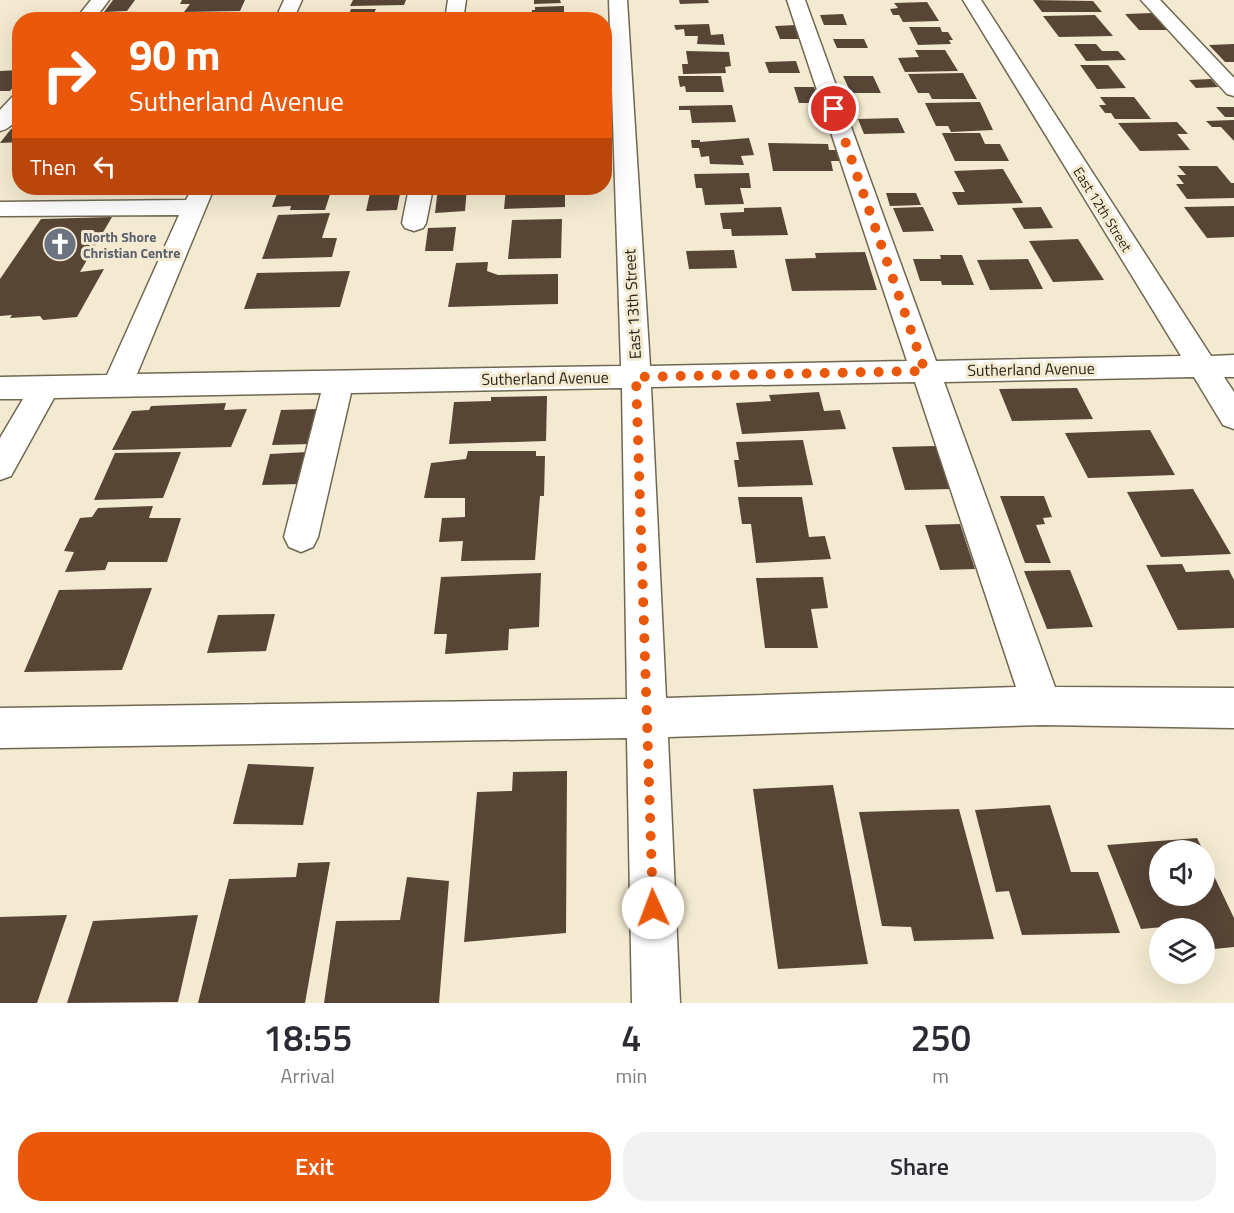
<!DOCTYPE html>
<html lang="en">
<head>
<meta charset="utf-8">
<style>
  :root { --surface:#fff; --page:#f2f2f3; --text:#2b2b33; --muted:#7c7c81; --accent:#ea580c }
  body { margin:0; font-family:"Titillium Web",sans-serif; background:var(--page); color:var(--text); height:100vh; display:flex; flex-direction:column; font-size:22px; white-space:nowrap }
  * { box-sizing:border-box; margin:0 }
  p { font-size:20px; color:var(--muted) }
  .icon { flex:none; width:33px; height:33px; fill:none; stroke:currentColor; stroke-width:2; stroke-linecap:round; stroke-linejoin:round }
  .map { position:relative; height:1003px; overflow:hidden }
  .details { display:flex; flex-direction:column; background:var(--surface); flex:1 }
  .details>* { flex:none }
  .guide { position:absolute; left:12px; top:12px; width:600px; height:183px; border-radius:24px; box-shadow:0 6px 24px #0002; background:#ea580c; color:#fff; overflow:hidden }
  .controls { position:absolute; left:1149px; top:840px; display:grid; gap:12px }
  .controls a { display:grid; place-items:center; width:66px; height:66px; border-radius:50%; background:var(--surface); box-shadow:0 6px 24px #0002; font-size:30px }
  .pin { position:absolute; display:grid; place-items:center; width:51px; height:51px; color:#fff; margin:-26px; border:3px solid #fff; border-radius:50%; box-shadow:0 2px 6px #0007 }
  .me { position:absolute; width:66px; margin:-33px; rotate:358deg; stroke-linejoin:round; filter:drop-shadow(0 0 4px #0008) }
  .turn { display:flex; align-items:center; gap:21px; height:126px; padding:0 18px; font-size:27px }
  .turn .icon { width:78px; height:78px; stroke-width:2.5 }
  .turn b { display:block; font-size:42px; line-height:51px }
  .then { display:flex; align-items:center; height:57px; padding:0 18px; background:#0003; gap:12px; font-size:22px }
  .eta { display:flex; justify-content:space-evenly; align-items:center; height:102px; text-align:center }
  .eta b { font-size:36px; font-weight:600; line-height:42px }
  .button { display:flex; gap:12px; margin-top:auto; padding:12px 18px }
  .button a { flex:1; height:69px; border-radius:24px; background:var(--accent); color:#fff; font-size:24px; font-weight:600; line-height:69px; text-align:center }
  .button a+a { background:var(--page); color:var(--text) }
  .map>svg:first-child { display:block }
  .building { fill:#574536 }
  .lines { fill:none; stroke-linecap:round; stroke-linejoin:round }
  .minor-casing { stroke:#706852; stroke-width:3 }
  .minor { fill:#fff; fill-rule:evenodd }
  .route { stroke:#ea580c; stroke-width:10; stroke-dasharray:0 18 }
  .labels { text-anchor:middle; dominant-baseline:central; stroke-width:6; stroke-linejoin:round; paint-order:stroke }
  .far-street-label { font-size:14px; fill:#27241b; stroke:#f4ead1 }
  .far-worship-label { font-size:14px; font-weight:bold; fill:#5b616d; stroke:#f4ead1; text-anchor:start }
  .street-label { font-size:16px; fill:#27241b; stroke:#f4ead1 }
</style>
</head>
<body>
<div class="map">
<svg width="1234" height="1003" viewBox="0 0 1234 1003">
  <rect width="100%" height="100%" fill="#f4ead1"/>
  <g class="building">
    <path d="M113 0H135L127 11 104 12Z"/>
    <path d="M182 0H245L240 11 184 12 190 4H180Z"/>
    <path d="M353 0H406L404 5 350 6Z"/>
    <path d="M534 0H560L561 3 534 4Z"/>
    <path d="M679 0H708L709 3 680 4Z"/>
    <path d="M1033 0 1093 1 1102 12H1042Z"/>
    <path d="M927 2 939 21 903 22 899 15H893L890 9 898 8 894 3Z"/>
    <path d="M564 6V20H534V17H531L532 10H535V7Z"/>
    <path d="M351 9H376L374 13H381L379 20H347Z"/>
    <path d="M1153 13 1167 30H1139L1125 14Z"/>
    <path d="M173 14H232L229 20H170Z"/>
    <path d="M843 14 847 25H824L820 15Z"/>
    <path d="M1095 15 1113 36 1059 37 1043 16Z"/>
    <path d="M709 24 711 35 723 34 725 45 697 44 698 36H685L684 29 676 30 674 25Z"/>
    <path d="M797 25 802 39H780L775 26Z"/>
    <path d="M909 27H940L942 32H948L953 40H949L951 44 918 45Z"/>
    <path d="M833 39H864L868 48H837Z"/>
    <path d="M1074 44H1096L1102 51H1118L1126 60 1086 61Z"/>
    <path d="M1234 44V62H1225L1209 45Z"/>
    <path d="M915 50H945L958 71 905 72 898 58 919 57Z"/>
    <path d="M686 51 729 52 731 66 725 67 726 73 683 74 682 64H688Z"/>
    <path d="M796 61 800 73H769L765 62Z"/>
    <path d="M1080 65H1108L1126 88 1097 89Z"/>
    <path d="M20 70V79L10 91H0V71Z"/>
    <path d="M963 73 977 99H932L929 93H918L908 74Z"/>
    <path d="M678 76H721L724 92H686L685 86 680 87Z"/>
    <path d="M843 76H873L881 93H851Z"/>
    <path d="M1211 79 1218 87 1196 88 1189 80Z"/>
    <path d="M794 87H814L819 103H799Z"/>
    <path d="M1100 97H1134L1151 119H1115L1111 113H1105L1099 105H1106Z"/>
    <path d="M980 102 993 130 951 132 948 126H936L925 103Z"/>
    <path d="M732 105 736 122 692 123 690 110H679V106Z"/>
    <path d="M1216 107H1234V117H1225Z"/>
    <path d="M898 118 905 133 864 134 858 119Z"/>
    <path d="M1234 120V141L1221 127H1212L1206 121Z"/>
    <path d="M1177 122 1188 134H1177L1190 150 1140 151 1118 123Z"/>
    <path d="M20 128V142L0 143 11 129Z"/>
    <path d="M942 133H980L985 144H1000L1009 161H955Z"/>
    <path d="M749 138 754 155 741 156 744 165 710 164 709 156 701 157 699 148H692L691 140H700V142Z"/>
    <path d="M768 143 828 144 829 150H838L841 161H831L833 171H773Z"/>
    <path d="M1178 166H1217L1231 183H1234V198L1187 199 1176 184H1184L1177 175H1186Z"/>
    <path d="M1003 169 1023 203 958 205 952 192H965L954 171Z"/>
    <path d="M749 173 751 188H740L744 204 705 205 702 188H696L694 174Z"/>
    <path d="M279 188H332L325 210H290L291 206 272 207Z"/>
    <path d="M371 188H401L397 210 366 211Z"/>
    <path d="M438 188H467L465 211 435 213Z"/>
    <path d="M506 188H565V207L504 209Z"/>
    <path d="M886 193H916L921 205 890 206Z"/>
    <path d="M1234 206V237L1207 238 1184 207Z"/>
    <path d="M781 207 788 235 732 236 731 229H723L720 213 744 212V208Z"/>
    <path d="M923 207 934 231 903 232 893 208Z"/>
    <path d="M1041 207 1053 228 1024 229 1012 208Z"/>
    <path d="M330 213 322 238H337L332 257 262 259 278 215Z"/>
    <path d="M112 217 80 272 104 269 77 317 43 320 40 316 10 318 12 315 0 316V279L41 219Z"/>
    <path d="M562 219 561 258 508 259 512 220Z"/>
    <path d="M456 227 453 251H425L428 228Z"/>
    <path d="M1078 239 1104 280 1053 282 1029 241Z"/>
    <path d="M734 250 737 268 689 269 686 251Z"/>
    <path d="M865 252 877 290 792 291 785 259 816 258 815 253Z"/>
    <path d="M940 255H962L974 285H942L941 281H920L913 259H941Z"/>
    <path d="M1028 259 1043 289 990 290 977 260Z"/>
    <path d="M488 262 487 271 498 275 558 274V304L448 307 456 263Z"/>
    <path d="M350 271 340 307 244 309 257 273Z"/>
    <path d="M1077 388 1093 419 1012 421 999 389Z"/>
    <path d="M819 392 824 411 840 410 846 429 742 434 736 403 771 401 769 395Z"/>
    <path d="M547 396 546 441 449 444 454 402 491 401V397Z"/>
    <path d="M226 403 224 410 247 409 231 447 112 450 132 411 149 410 151 406Z"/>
    <path d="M319 409 311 444 272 445 281 410Z"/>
    <path d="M1150 430 1175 475 1088 478 1065 433Z"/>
    <path d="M803 440 813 485 738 487 734 460H739L736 442Z"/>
    <path d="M937 446 952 489 905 490 892 447Z"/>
    <path d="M468 451H536V456H545L544 496H540L535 560 461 561 463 541 439 542 442 518 465 517V498H424L431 463 466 459Z"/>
    <path d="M181 452 163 498 94 500 115 453Z"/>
    <path d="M307 452 299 484 262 485 270 454Z"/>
    <path d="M1193 489 1231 554 1161 557 1127 492Z"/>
    <path d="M1000 496H1044L1052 517 1043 518 1045 524 1036 525 1051 563H1025Z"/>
    <path d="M738 497H802L809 537 825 536 831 559 756 563 751 524H742Z"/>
    <path d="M153 506 149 518H181L167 562H108L105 570 65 572 74 552 64 551 80 518 92 517 98 508Z"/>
    <path d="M960 524 975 569 940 570 925 525Z"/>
    <path d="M1182 564 1186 572 1229 570 1234 580V628L1178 630 1146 565Z"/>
    <path d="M1070 570 1093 627 1047 629 1024 571Z"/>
    <path d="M541 573 539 627 509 629 508 650 445 654 447 634H434L441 577Z"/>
    <path d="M823 577 828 608 811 609 818 648H765L756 578Z"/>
    <path d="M152 588 122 670 24 672 59 590Z"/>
    <path d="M275 614 266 651 207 653 218 615Z"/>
    <path d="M248 764 314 767 303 825 233 824Z"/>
    <path d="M567 771 566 933 464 942 477 792 512 791 513 772Z"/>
    <path d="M833 785 868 964 778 969 753 789Z"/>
    <path d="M1050 805 1071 872H1098L1120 933 1022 935 1009 891 996 892 975 810Z"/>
    <path d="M959 809 994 939 914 941 911 927 882 926 859 812Z"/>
    <path d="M1197 838 1203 850H1160V896H1204V855L1234 918V947L1204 950V928H1187L1186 925 1141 929 1107 845Z"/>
    <path d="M330 862 305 1003H198L229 879 296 877 298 863Z"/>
    <path d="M407 877 449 881 439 1003H324L336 921 400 920Z"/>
    <path d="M67 915 37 1003H0V917Z"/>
    <path d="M198 915 178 1002 67 1003 93 921Z"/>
  </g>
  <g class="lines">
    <defs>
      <g id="minor">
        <path d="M91 0H109L94 20H75Z"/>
        <path d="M284 0H302L293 20H275Z"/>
        <path d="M448 0H466L463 20H445Z"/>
        <path d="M609 0H627L650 366 907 361 787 0H805L936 361 1181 356 963 0H981L1211 356 1234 355V377H1224L1234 392V429L1223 425 1194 377 944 382 1055 687 1234 688V728L1042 725 668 737 680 1003H632L627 738 0 748V708L627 699 622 388 351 393 318 537 313 547 301 552 289 547 284 537 321 393 54 398 11 476 0 480V438L23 399H0V377L107 375 179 215 0 216V202L186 200 192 188H214L137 374 621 366ZM915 382 1016 687 666 698 651 387Z"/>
        <path d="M1141 0H1160L1234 78V96L1227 94Z"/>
        <path d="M20 94C20 110 19 126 0 131V110L13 96Z"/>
        <path d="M409 188H433L426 223 423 228 414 231 405 228 402 223Z"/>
      </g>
    </defs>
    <use href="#minor" class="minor-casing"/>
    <use href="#minor" class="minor"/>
  </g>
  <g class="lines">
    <path class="route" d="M653 908 636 377 925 371 834 109"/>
  </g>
  <defs>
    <symbol id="church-disc" viewBox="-11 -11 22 22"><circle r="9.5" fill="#6b7280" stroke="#f4ead1"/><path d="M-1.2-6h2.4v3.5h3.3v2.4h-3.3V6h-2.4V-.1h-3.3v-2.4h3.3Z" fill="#fff"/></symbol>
  </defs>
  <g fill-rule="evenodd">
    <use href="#church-disc" x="41" y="225" width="38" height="38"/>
  </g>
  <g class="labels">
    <g class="far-street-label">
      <text transform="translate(1103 209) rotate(58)">East 12th Street</text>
    </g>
    <g class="far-worship-label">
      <text x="83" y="236">North Shore<tspan x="83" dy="16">Christian Centre</tspan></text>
    </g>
    <g class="street-label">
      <text transform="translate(632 304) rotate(-93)">East 13th Street</text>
      <text transform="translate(1031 369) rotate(-1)">Sutherland Avenue</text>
      <text transform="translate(545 378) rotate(-1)">Sutherland Avenue</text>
    </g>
  </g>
</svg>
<div class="controls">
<a><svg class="icon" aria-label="sound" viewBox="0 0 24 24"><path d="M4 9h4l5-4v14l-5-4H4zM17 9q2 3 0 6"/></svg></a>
<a><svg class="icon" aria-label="layers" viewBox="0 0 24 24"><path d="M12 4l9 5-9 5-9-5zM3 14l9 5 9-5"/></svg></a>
</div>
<div class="pin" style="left:834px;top:109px;background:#d93025"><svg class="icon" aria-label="arrive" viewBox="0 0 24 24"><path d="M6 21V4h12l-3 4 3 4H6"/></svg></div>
<svg class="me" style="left:653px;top:908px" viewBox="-20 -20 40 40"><circle r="19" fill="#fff"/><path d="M0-13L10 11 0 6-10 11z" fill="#ea580c"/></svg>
<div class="guide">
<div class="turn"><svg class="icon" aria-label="right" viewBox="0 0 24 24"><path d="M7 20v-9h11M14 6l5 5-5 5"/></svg><div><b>90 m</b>Sutherland Avenue</div></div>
<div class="then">Then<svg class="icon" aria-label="left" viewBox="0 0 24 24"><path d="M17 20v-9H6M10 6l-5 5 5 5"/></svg></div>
</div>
</div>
<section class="details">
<div class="eta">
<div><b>18:55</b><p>Arrival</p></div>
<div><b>4</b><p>min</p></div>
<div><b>250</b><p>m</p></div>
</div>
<div class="button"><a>Exit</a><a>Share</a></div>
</section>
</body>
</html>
